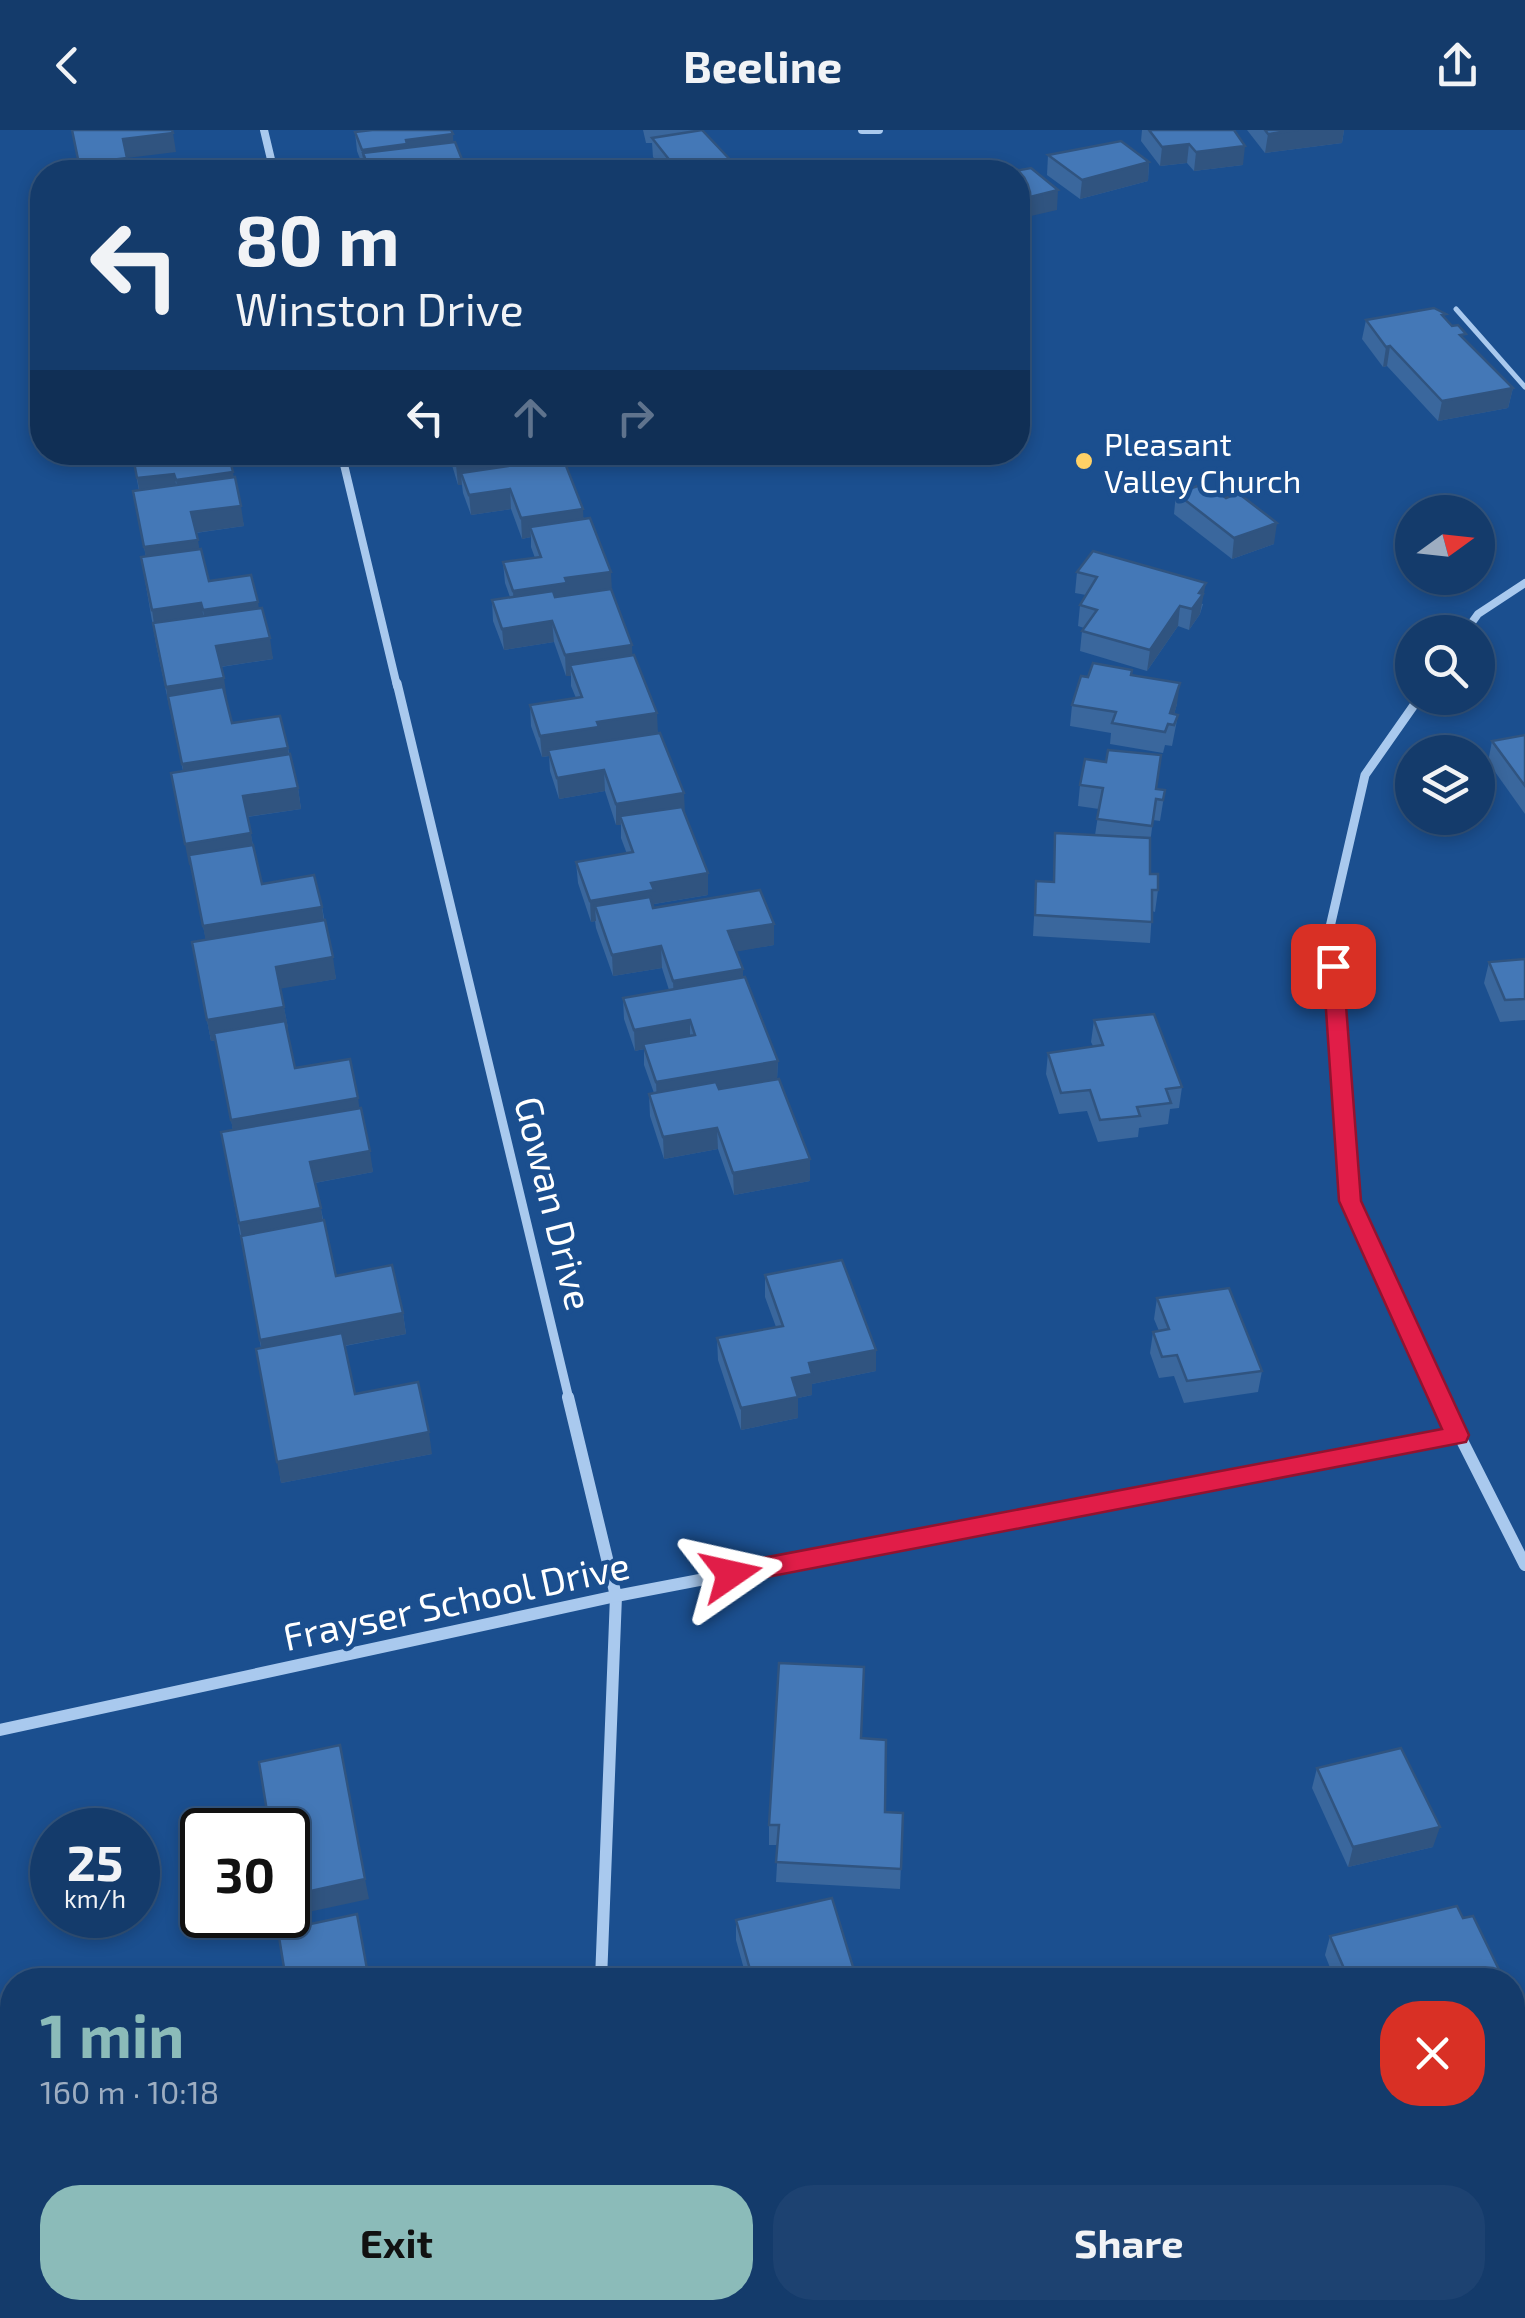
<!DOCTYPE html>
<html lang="en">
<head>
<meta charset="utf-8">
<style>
  :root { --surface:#143b6b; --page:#1d4271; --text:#f1f3f6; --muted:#9dadc1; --line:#33557e; --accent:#8bbbb9 }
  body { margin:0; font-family:"Exo 2",sans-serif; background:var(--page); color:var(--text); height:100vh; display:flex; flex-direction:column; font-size:38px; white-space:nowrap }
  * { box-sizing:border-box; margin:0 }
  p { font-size:32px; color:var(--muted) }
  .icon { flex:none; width:55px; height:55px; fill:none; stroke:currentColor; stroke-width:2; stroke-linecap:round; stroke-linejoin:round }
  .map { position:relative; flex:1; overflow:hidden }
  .side { position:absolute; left:0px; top:1838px; width:1525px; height:352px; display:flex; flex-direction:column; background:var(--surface); border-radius:40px 40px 0 0; box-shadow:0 5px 15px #0003,0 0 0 2px var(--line) }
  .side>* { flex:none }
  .hud { position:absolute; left:30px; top:30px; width:1000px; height:305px; border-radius:40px; box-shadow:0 5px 15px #0003,0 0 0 2px var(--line); background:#143b6b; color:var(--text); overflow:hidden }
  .needle { width:65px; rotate:75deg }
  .controls { position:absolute; left:1395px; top:365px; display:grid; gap:20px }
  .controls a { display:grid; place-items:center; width:100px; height:100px; border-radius:50%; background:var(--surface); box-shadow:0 5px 15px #0003,0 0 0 2px var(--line); font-size:50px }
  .speed { position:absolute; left:30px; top:1678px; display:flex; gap:20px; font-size:50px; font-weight:700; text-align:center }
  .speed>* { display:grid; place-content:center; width:130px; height:130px; border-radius:50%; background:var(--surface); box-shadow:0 5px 15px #0003,0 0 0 2px var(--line); line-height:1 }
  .speed small { font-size:25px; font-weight:400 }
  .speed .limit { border:5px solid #111; border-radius:15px; background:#fff; color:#111 }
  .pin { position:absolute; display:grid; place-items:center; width:85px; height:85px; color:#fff; margin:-42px; border-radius:20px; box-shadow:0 5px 15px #0006 }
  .me { position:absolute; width:110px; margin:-55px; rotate:79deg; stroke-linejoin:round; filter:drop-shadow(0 0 8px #0008) }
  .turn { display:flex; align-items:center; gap:35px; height:210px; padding:0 40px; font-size:45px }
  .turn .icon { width:130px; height:130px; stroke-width:2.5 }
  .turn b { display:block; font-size:70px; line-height:85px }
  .lanes { display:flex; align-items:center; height:95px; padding:0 40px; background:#0003; justify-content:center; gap:50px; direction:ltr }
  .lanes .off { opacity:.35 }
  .round { display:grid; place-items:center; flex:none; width:105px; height:105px; border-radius:40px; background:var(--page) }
  .head { display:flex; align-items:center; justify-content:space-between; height:170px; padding:0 40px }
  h1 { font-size:60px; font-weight:700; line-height:75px; color:var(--accent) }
  .action { display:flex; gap:20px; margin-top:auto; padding:20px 40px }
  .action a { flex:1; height:115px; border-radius:40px; background:var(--accent); color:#111; font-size:40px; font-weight:700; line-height:115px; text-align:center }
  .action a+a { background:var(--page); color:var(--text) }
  header { display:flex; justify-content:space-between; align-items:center; height:130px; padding:0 40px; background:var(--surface); font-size:45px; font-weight:700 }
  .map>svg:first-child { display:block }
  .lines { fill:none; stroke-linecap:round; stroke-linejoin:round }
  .service { stroke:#a9c9ee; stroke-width:5 }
  .minor-far2 { stroke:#a9c9ee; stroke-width:8 }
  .minor-far1 { stroke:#a9c9ee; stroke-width:9 }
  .minor { stroke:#a9c9ee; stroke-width:12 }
  .wall { fill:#3a679d }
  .shaded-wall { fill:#305480 }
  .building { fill:#4478b7; stroke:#305480; stroke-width:2.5 }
  .route { fill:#e11d48; stroke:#92132f; stroke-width:2.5 }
  .poi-dot { fill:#ffd166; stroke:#1b4f8f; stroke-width:4 }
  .labels { text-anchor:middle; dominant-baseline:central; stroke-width:9; stroke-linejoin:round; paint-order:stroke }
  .far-poi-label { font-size:32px; fill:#fff; stroke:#1b4f8f; text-anchor:start }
  .street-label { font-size:38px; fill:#fff; stroke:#1b4f8f }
</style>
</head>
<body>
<header><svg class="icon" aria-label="back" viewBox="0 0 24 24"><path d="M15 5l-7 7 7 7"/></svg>Beeline<svg class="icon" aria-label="share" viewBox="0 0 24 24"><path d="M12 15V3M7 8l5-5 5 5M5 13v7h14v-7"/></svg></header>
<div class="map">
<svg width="1525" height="2188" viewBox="0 0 1525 2188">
  <rect width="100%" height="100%" fill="#1b4f8f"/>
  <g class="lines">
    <path class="service" d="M1456 179 1525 257"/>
    <g class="minor-far2">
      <path d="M264 0 274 42"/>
      <path d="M862 0H879"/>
      <path d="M341 322 397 556"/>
      <path d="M1465 502 1478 484 1525 453"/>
    </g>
    <g class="minor-far1">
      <path d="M397 553 569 1269"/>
      <path d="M1419 568 1365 645 1330 797 1350 1071 1441 1269"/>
    </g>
    <g class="minor">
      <path d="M568 1267 616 1466 601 1850"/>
      <path d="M1440 1267 1525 1435"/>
      <path d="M0 1600 616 1466 1457 1305"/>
      <path d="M638 2178 641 2188"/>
    </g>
  </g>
  <g class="wall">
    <path d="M643 0H702L735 42H665L653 27 652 13H646Z"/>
    <path d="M1142 0H1234L1243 35 1194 41 1187 33 1160 36 1141 11Z"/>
    <path d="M1247 0H1344L1342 13 1265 23Z"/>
    <path d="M355 2 453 12 467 42H365L357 21Z"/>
    <path d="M1048 25 1149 32 1148 51 1080 69 1047 45Z"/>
    <path d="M1445 189 1513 258 1508 278 1438 291 1387 236 1383 237 1362 209 1366 190Z"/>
    <path d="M132 322 180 326 233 348 244 396 196 403 199 419 209 451 259 478 273 529 221 537 226 569 232 593 280 586 298 658 301 679 247 687 253 715 262 754 322 777 336 849 280 858 288 898 286 899 295 938 360 978 373 1042 315 1053 336 1146 403 1183 406 1204 345 1216 355 1264 432 1324 281 1353 261 1218 221 1002 233 1000 216 910 211 911 192 812 206 810 171 643 183 641 156 514 141 427H146L133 361H139Z"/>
    <path d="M448 322H556L557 329 584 389 632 515V525L658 603 685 683 708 743V765L654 774V777L774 815 736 821 743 848 778 931 777 949 810 1029V1051L734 1065 718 1019 664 1029 650 986 649 964 654 963 644 935V919L635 921 624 889 623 868 669 860 662 838 613 846 596 798 595 791 591 792 578 753 576 732 627 724 621 708V695H616L605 661 559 669 550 641 549 626 542 627 531 596 530 575 576 568 571 556V546H566L554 512 504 520 493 491 492 470 510 467 505 453 503 432 535 428 531 417V407L522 409 511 379 471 385 463 363 462 355H458Z"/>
    <path d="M1176 363 1274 414 1232 429 1174 384Z"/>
    <path d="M1077 442 1203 474 1200 484 1189 500 1178 496 1147 541 1080 521 1082 501 1084 498 1078 496 1080 475 1086 465 1075 463Z"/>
    <path d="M1132 545 1177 574 1174 584 1178 585 1172 616 1165 615 1163 623 1110 614 1111 603 1070 596 1072 575 1088 547Z"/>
    <path d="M1525 605V684L1488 632 1492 611Z"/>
    <path d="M1080 655 1165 660 1160 691 1153 690 1150 714V744L1158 760 1155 782 1152 781 1150 813 1033 806 1036 751 1053 752 1055 703 1095 705 1099 679 1078 676Z"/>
    <path d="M1525 829V890L1500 892 1484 853 1489 832Z"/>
    <path d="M1094 890 1182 957 1179 978 1170 979 1168 994 1139 998 1138 1007 1098 1012 1087 981 1059 984 1046 944 1048 923 1093 916 1091 912Z"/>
    <path d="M765 1145 876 1220V1241L812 1254V1265L798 1268V1288L741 1300 718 1230 717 1208 776 1197 765 1167Z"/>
    <path d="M1157 1168 1262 1241 1258 1262 1184 1273 1174 1246 1159 1248 1150 1223 1153 1202 1159 1201 1154 1189Z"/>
    <path d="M861 1608 885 1682 903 1683 900 1759 776 1752 778 1715H769V1695Z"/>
    <path d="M1317 1638 1433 1717 1348 1737 1312 1658Z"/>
    <path d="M1463 1788 1504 1850H1335L1325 1825 1330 1806Z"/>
    <path d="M736 1790 857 1850H747L736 1810Z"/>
    <path d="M1512 1927 1525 2149 1512 2152Z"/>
  </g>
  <g class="shaded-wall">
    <path d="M1298 0H1344L1342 13 1265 23 1268 4Z"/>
    <path d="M173 3 176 22 127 28 129 42H81L79 34 123 9Z"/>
    <path d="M453 4 454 24 363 23 364 39 362 20 406 10Z"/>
    <path d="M1189 14 1187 33 1160 36 1162 17Z"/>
    <path d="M1245 16 1243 35 1194 41 1196 22Z"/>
    <path d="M1149 32 1148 51 1080 69 1082 50Z"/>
    <path d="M735 35V42H691Z"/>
    <path d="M1058 60 1057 80 1018 89V70Z"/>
    <path d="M1390 216 1387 236 1383 237 1386 217Z"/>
    <path d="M1513 258 1508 278 1438 291 1442 271Z"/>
    <path d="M522 322H556L557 338 461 343 462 355H458L456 335Z"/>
    <path d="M233 342 236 363 179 371 176 350Z"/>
    <path d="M174 344 178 364 141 369 137 348Z"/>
    <path d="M510 359 511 379 471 385 469 365Z"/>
    <path d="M241 376 244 396 194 403 191 382Z"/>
    <path d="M583 379 584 400 530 397 531 407 522 409 521 388Z"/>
    <path d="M1277 393 1274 414 1232 429 1234 408Z"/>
    <path d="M198 410 201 431 148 438 144 417Z"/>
    <path d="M611 442 612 462 514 482 513 461 565 448Z"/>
    <path d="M1206 453 1200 484 1189 500 1192 479 1199 463Z"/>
    <path d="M258 472 261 493 206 501 203 480Z"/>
    <path d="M201 473 205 494 155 501 152 480Z"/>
    <path d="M1180 476 1178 496 1147 541 1150 520Z"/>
    <path d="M552 491 554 512 504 520 502 499Z"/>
    <path d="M270 508 273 529 219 537 216 516Z"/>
    <path d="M632 515 633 536 570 535 571 546H566L565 525Z"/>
    <path d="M224 548 227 569 169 578 166 557Z"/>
    <path d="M1180 553 1177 574 1171 595 1170 583Z"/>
    <path d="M657 583 658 604 548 620 549 626 542 627 540 606 597 592Z"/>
    <path d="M288 618 291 639 186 655 182 634Z"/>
    <path d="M604 640 605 661 559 669 557 648Z"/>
    <path d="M298 658 301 679 246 687 243 666Z"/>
    <path d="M684 663 685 684 620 686 621 695H616V674Z"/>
    <path d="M251 703 254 724 189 735 185 714Z"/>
    <path d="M708 743V765L654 774 655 781 595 776 596 791 591 792 590 771 651 753Z"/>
    <path d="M322 777 325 798 207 818 203 796Z"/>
    <path d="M774 794V815L729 823 728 801Z"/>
    <path d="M661 816 662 838 613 846 612 825Z"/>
    <path d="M333 827 336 849 279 859 276 837Z"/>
    <path d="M743 839V860L674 872 673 851Z"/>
    <path d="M284 877 288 898 211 911 207 890Z"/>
    <path d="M690 890V912L643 914 644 919 635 921 634 900Z"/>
    <path d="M778 931 777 952 657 974 656 952Z"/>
    <path d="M358 968 361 989 235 1012 231 990Z"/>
    <path d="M717 998 718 1019 664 1029 663 1007Z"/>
    <path d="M370 1021 373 1042 314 1053 310 1032Z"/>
    <path d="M810 1029V1051L734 1065 733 1043Z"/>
    <path d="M321 1078 324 1100 243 1114 239 1093Z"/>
    <path d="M403 1183 406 1204 264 1231 260 1210Z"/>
    <path d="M876 1220V1241L812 1254V1265L798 1268V1288L741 1300V1278L792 1248 809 1233Z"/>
    <path d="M429 1302 432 1324 281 1353 277 1332Z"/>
    <path d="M1440 1697 1433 1717 1348 1737 1353 1717Z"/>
    <path d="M365 1749 369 1769 285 1787V1785H288V1766Z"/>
    <path d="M1521 1886 1514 1905H1512V1888Z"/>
    <path d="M1525 2133V2149L1512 2152 1520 2134Z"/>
    <path d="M328 2178H405L363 2188H312L311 2182Z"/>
  </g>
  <g class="building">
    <path d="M72 0H172L173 3 123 9 127 28 79 34Z"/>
    <path d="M372 0H451L453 4 406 10 407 14 362 20 355 2Z"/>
    <path d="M702 0 735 35 691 42H679L652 8Z"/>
    <path d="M1149 0H1234L1245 16 1196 22 1189 14 1162 17Z"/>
    <path d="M1265 0H1298L1268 4Z"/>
    <path d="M1121 11 1149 32 1082 50 1048 25Z"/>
    <path d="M455 12 467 42H409L408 40 370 42 363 23Z"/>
    <path d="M129 36 131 42H74Z"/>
    <path d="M1031 38 1058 60 1018 70V42H1009Z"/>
    <path d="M1434 178 1446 184 1442 185 1452 196 1458 195 1466 204 1460 205 1513 258 1442 271 1390 216 1386 217 1366 190Z"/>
    <path d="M132 322H180V326L206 322H228L233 342 176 350 174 344 137 348Z"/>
    <path d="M452 322H522L507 324 508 328 456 335Z"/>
    <path d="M563 328 583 379 521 388 510 359 469 365 461 343Z"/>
    <path d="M235 347 241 376 191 382 198 410 144 417 133 361Z"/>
    <path d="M1198 356 1204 361 1213 358 1226 368 1238 363 1277 393 1234 408 1176 363Z"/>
    <path d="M590 388 611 442 565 448 567 453 513 461 503 432 541 427 530 397Z"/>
    <path d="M201 419 209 451 251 445 258 472 203 480 201 473 152 480 141 427Z"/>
    <path d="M1093 421 1206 453 1199 463 1203 464 1192 479 1180 476 1150 520 1082 501 1097 480 1080 475 1097 447 1077 442Z"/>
    <path d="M611 459 632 515 565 525 552 491 502 499 492 470 553 461 555 467Z"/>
    <path d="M262 478 270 508 216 516 224 548 166 557 153 493Z"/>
    <path d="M634 525 657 583 597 592 599 597 540 606 530 575 582 567 570 535Z"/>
    <path d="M1093 533 1132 540 1131 545 1180 553 1170 583 1178 585 1174 595 1168 594 1165 602 1112 593 1116 582 1072 575 1081 546 1088 547Z"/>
    <path d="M223 557 232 593 280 586 288 618 182 634 168 566Z"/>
    <path d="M660 603 684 663 616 674 604 640 557 648 548 620Z"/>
    <path d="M1525 605V656L1492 611Z"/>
    <path d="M1108 620 1161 625 1156 659 1165 660 1163 670 1156 669 1152 696 1097 689 1103 658 1080 655 1085 629 1106 632Z"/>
    <path d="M290 624 298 658 243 666 251 703 185 714 171 643Z"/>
    <path d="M682 677 708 743 651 753 654 760 590 771 576 732 633 722 620 686Z"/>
    <path d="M1055 703 1150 708V744H1158V760H1152V792L1035 785 1036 751 1054 752Z"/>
    <path d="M253 715 262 754 314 745 322 777 203 796 189 725Z"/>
    <path d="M760 760 774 794 728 801 743 839 673 851 661 816 612 825 595 776 650 767 653 778Z"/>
    <path d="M325 790 333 827 276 837 284 877 207 890 192 812Z"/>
    <path d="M1525 829V869L1505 870 1489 832Z"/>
    <path d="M745 847 778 931 656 952 643 914 695 905 690 890 634 900 623 868Z"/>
    <path d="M1154 884 1182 957 1166 959 1171 973 1137 977 1140 986 1100 990 1090 960 1061 963 1048 923 1103 915 1094 890Z"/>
    <path d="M285 891 295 938 350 929 358 968 231 990 214 903Z"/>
    <path d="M779 949 810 1029 733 1043 717 998 663 1007 649 964 716 952 719 959Z"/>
    <path d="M361 978 370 1021 310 1032 321 1078 239 1093 221 1002Z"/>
    <path d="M324 1090 336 1146 392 1135 403 1183 260 1210 241 1106Z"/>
    <path d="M842 1130 876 1220 809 1233 812 1244 792 1248 798 1267 741 1278 717 1208 783 1196 765 1145Z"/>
    <path d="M1229 1158 1262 1241 1187 1251 1177 1225 1162 1227 1153 1202 1169 1199 1157 1168Z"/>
    <path d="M342 1203 355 1264 418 1252 429 1302 277 1332 256 1219Z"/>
    <path d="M779 1533 864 1537 861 1608 886 1610 885 1682 903 1683 901 1739 776 1732 779 1695H769Z"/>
    <path d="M340 1615 365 1749 288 1766V1700H270L259 1632Z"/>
    <path d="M1401 1618 1440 1697 1353 1717 1317 1638Z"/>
    <path d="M832 1768 857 1850H753L736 1790Z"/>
    <path d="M1457 1776 1463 1788 1473 1786 1504 1850H1349L1330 1806Z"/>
    <path d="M357 1784 369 1850H286L278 1801Z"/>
    <path d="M1512 1868 1521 1886 1512 1888Z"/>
    <path d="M1523 1924 1525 1929V2133L1520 2134 1512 2118V1927Z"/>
    <path d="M310 2178H328L311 2182Z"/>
    <path d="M892 2178H996L1000 2188H851Z"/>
  </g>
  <path class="route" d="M1333 829 1343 836 1361 1071 1469 1305 1466 1312 731 1454 722 1451 718 1444 722 1437 731 1434 1442 1299 1339 1071 1323 836Z"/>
  <circle class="poi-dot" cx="1084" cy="331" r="10"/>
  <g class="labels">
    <g class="far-poi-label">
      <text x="1104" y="313">Pleasant<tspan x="1104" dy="37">Valley Church</tspan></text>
    </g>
    <g class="street-label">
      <text transform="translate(555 1073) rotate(76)">Gowan Drive</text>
      <text transform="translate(456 1470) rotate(-12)">Frayser School Drive</text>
    </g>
  </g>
</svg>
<div class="controls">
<a><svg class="needle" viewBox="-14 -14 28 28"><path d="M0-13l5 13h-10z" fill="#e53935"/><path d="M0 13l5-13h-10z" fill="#9dadc1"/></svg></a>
<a><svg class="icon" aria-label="search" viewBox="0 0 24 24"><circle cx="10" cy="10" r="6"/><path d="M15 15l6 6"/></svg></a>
<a><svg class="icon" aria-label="layers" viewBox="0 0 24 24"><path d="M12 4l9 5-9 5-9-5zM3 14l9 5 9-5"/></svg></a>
</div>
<div class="speed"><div>25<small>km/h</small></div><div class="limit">30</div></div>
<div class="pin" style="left:1333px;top:836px;background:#d93025"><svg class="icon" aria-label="arrive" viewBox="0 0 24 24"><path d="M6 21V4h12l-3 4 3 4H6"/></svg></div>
<svg class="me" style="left:731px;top:1444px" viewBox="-20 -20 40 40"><path d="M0-17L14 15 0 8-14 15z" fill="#e11d48" stroke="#fff" stroke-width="4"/></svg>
<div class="hud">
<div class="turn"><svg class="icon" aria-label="left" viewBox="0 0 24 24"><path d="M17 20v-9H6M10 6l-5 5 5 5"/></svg><div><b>80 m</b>Winston Drive</div></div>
<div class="lanes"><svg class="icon" aria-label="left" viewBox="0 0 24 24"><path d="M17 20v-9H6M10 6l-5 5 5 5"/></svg><svg class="icon off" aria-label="ahead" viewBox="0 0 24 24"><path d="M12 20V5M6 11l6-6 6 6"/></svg><svg class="icon off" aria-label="right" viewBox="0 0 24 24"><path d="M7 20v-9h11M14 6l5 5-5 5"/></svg></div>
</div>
<section class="side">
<div class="head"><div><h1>1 min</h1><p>160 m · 10:18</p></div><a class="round" style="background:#d93025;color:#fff"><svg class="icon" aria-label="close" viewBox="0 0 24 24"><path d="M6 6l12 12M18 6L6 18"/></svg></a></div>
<div class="action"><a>Exit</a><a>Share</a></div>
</section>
</div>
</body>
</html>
